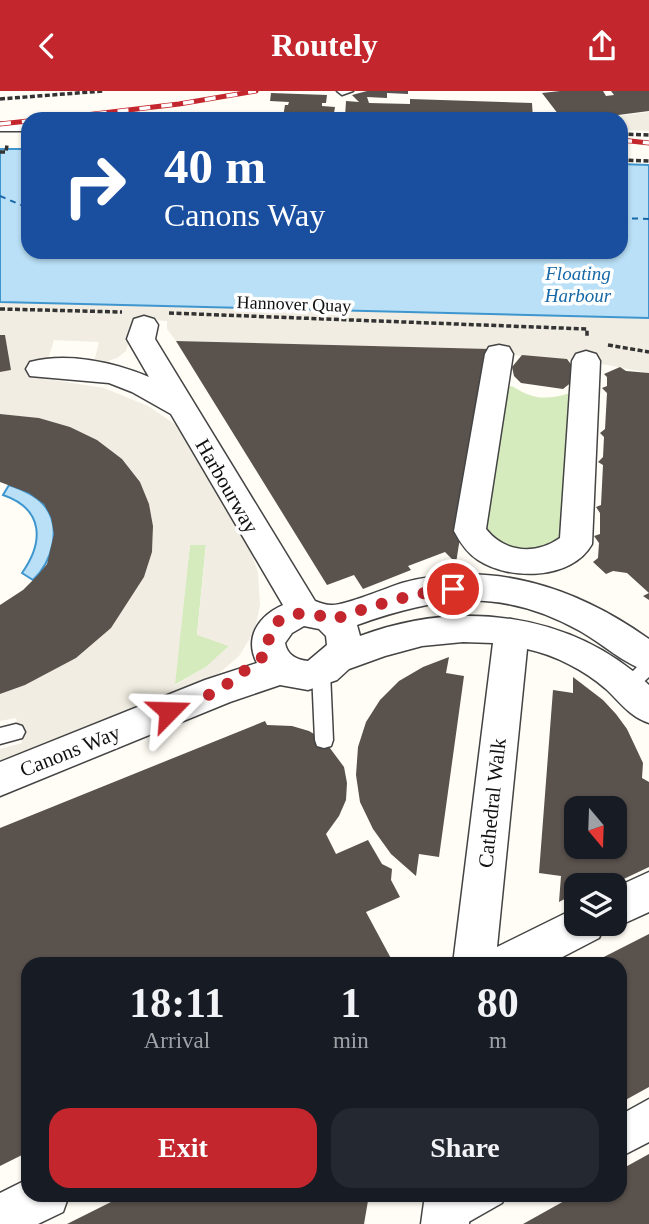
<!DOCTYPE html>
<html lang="en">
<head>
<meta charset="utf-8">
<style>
  :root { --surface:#171b24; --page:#242831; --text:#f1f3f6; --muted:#9ea1a6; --accent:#c4262e }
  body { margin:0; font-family:"Times New Roman",serif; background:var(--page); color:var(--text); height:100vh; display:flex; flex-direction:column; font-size:26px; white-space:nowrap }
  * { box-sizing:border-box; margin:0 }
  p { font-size:23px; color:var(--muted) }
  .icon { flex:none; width:38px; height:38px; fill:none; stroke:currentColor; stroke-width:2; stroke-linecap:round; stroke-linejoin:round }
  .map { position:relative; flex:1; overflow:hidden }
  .panel { position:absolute; left:21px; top:866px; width:606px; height:245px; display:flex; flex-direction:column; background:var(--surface); border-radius:21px; box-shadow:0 2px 5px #0004 }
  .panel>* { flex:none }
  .hud { position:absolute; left:21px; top:21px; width:607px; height:147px; border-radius:21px; box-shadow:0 2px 5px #0004; background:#1a4fa0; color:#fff; overflow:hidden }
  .needle { width:46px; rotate:161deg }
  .controls { position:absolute; left:564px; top:705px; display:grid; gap:14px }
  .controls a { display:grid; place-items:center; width:63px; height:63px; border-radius:14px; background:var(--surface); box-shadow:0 2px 5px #0004; font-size:35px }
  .pin { position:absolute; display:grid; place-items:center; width:60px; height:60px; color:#fff; margin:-30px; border:4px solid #fff; border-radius:50%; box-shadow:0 2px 7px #0007 }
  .me { position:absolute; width:77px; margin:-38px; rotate:68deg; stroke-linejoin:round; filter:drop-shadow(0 0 5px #0008) }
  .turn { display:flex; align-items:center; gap:24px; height:147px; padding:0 28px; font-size:32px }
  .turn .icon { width:91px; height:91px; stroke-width:2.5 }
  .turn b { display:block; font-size:49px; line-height:60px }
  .eta { display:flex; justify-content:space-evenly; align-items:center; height:119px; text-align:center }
  .eta b { font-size:42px; font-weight:700; line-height:49px }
  .action { display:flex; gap:14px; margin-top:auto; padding:14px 28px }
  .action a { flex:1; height:80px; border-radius:21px; background:var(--accent); color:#fff; font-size:28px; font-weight:700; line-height:80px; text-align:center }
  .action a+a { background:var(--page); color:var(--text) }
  header { display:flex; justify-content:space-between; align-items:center; height:91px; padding:0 28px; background:var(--accent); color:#fff; font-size:32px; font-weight:700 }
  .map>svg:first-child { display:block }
  .green { fill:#d5ebbd }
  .plaza { fill:#f1ede2; fill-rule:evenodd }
  .water { fill:#b9e0f7; stroke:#3f96cf; stroke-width:2 }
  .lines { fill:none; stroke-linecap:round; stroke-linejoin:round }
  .ferry { stroke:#1768a6; stroke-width:2; stroke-dasharray:6 5; stroke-linecap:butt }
  .building { fill:#5a524d; fill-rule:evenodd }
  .lane-casing { stroke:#444; stroke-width:3 }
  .street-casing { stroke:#444; stroke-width:3 }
  .path { stroke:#333; stroke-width:3.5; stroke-dasharray:5 2.5; stroke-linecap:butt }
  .lane { fill:#fff; fill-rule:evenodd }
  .street { fill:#fff; fill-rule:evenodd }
  .rail-casing { stroke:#c4262e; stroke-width:5 }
  .rail { stroke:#fff; stroke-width:3.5; stroke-dasharray:11; stroke-linecap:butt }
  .route { stroke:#c4262e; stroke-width:12; stroke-dasharray:0 21.6 }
  .labels { text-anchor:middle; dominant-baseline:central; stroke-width:7; stroke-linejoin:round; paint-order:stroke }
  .far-street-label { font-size:18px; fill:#111; stroke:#fff }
  .far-water-label { font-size:19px; font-style:italic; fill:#1768a6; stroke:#fff }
  .street-label { font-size:21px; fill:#111; stroke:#fff }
</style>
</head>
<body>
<header><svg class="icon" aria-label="back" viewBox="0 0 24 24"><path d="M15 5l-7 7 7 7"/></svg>Routely<svg class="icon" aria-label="share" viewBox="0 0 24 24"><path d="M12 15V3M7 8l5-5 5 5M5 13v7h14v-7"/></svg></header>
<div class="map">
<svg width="649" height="1133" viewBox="0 0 649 1133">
  <rect width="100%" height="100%" fill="#fffdf5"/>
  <g class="green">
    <path d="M512 295C533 309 547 309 570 302L577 309 566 450 541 463 505 457 482 434 505 297Z"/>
    <path d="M190 453H206L197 543 229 555 206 576 174 594Z"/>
  </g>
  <g class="plaza">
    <path d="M649 21V40L621 39V28H593Z"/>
    <path d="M0 211 649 227V282L586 270 499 263 490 258 176 250 167 238V230L135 228 126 260 117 267 105 271H94L99 251 54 249 48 268H33L28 285 104 297 148 315 179 336 247 451 258 481 260 514 256 534 249 549 239 565 210 590 0 675V658L22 652 16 627 0 630V603L25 594 76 567 111 537 144 486 152 461 153 435 149 413 140 391 122 368 97 349 70 336 39 327 0 323V281L11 279 5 244H0ZM190 454H206L197 544 229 555 206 576 175 594Z"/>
  </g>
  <g class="water">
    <path d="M0 58H28V161H621V73L649 74V227L0 211Z"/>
    <path d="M9 394C21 398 35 404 43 413 63 435 52 471 33 489L22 482C44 451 44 418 3 404Z"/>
  </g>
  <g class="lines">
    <g class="ferry">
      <path d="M0 105 28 117"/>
      <path d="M621 127 649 128"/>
    </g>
  </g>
  <g class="building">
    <path d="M367 0H408V3L387 2V7L367 6 369 12 410 13V8L532 12 533 28 345 26 346 10 359 11 352 4Z"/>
    <path d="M560 0H603L606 5 614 4 611 0H649V20L587 28H562L542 2Z"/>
    <path d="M271 2 327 4 326 12H322V15L335 16 333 28 283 26 285 14H288L289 11 270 10Z"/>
    <path d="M0 244H5L11 279 0 281Z"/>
    <path d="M176 250 490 258 456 472 445 461 408 475 411 479 363 498 354 484 327 494Z"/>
    <path d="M522 264 567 268 573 276V290L563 298 521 292 514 285 512 276Z"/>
    <path d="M620 276 626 280 649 282V509L643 505 649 502 627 482 613 480 606 483 593 471 598 467 599 452 594 445 600 443V422L596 416 601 414 603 374 598 371 603 366 604 346 600 342 605 338 607 302 602 297 607 295V286L604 283Z"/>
    <path d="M0 323 39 327 70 336 97 349 122 368 140 391 149 413 153 435 152 461 144 486 111 537 76 567 25 594 0 603V514L23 499 38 484 47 473 54 443 51 426 44 413 29 402 0 391Z"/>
    <path d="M449 566 446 582 464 585 439 766 419 763 416 785 391 763 373 738 360 711 356 684 358 656 366 631 380 609 399 590 423 576Z"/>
    <path d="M573 586 603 609 616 623 627 638 643 672 642 687 649 691V776L611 794H576V802L559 811 561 785 539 782 553 599 573 602ZM576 718H614V756H576Z"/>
    <path d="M265 630 267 634 292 635 309 640 324 649 344 676 347 692 346 709 339 725 326 743 336 763 368 749 382 773 392 778 391 789 400 806 366 821 394 873H28V1061L0 1075V737Z"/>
    <path d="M649 843V996L620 1012V873H590Z"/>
    <path d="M649 1063V1133H523L575 1104H620V1079Z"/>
    <path d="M125 1104H369L364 1133H67Z"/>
  </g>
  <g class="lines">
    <defs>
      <g id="lane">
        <path d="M337 0H353L342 4Z"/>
        <rect x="0" y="32" width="28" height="8"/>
        <path d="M649 568V586C641 593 635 602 623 598L620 593 643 570Z"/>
        <path d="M321 574 327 576 330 581 333 649 331 655 324 657 317 655 315 649 312 581 315 576Z"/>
        <path d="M16 633 22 635 25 641 22 647 0 653V637Z"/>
        <path d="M649 1008V1051L620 1066V1024Z"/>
        <path d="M470 1104H506L502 1112 465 1133H429L433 1125Z"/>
      </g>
      <g id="street">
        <path d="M144 225 154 228 158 234 155 248 315 510C320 512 326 514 331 514 344 515 386 497 402 492 491 468 576 496 649 548V581C624 573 603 553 580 540 501 496 439 505 357 534L360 545C459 508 571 521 649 594V632C630 626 620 611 606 598 584 579 555 564 527 558L497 856 576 817V833H614V797L649 781V821L614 837 605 834 599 847 549 873H453L493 552 463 551 422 555 385 565 349 578 337 589 308 599 280 594 230 611 0 705V671L205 589 257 572C244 547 258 525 283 514L171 323 132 301 109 292 30 285 26 278 30 271C67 261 114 271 149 286L127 248 134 228ZM304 535 319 538 326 545 327 554 308 570C297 569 287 564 285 552L292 542Z"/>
        <path d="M499 254 509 256 513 263 486 438C505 462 536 464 560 447L572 270 576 263 586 260 596 263 600 270 592 453C572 489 510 490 478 469 467 462 460 451 454 440L485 263 489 256Z"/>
        <path d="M28 1088V1104H69L63 1121 38 1133H0V1102Z"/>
        <path d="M425 1104H471L469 1133H421Z"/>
      </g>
    </defs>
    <use href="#lane" class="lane-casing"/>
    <use href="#street" class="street-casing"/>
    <g class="path">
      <path d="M0 8 103 0"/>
      <path d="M621 43 649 44"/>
      <path d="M0 61H6L7 54"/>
      <path d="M621 69 649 70"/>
      <path d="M0 218 122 221"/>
      <path d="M169 222 587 238V245"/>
      <path d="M608 254 649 261"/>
    </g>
    <use href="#lane" class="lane"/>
    <use href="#street" class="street"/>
    <defs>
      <g id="rail">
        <path d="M52 28 179 13 256 0"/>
        <path d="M0 33 28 30"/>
        <path d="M621 49 649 52"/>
      </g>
    </defs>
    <use href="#rail" class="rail-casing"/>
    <use href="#rail" class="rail"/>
  </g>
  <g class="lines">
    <path class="route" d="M169 620 218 600 269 561C263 521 303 516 332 529 372 515 411 502 453 498"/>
  </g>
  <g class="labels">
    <g class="far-street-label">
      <text transform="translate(294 213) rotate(2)">Hannover Quay</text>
    </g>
    <g class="far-water-label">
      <text x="578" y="182">Floating<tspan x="578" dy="22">Harbour</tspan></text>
    </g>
    <g class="street-label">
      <text transform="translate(227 395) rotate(60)">Harbourway</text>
      <text transform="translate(70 660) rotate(-22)">Canons Way</text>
      <text transform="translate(492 712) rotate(-84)">Cathedral Walk</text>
    </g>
  </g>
</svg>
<div class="controls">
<a><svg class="needle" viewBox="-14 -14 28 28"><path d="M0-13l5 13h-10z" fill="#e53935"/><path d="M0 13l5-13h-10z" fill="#9ea1a6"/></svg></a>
<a><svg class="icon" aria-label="layers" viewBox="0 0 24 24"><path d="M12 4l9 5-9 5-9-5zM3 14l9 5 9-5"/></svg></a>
</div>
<div class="pin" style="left:453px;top:498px;background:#d93025"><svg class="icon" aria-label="arrive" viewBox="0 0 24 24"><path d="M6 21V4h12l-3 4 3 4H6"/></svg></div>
<svg class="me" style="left:169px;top:620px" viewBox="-20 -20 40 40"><path d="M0-17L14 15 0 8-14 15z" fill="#c4262e" stroke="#fff" stroke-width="4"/></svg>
<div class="hud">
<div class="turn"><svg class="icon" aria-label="right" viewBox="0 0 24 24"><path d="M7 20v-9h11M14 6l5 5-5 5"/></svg><div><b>40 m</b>Canons Way</div></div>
</div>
<section class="panel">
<div class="eta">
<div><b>18:11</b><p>Arrival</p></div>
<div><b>1</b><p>min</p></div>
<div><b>80</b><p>m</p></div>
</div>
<div class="action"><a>Exit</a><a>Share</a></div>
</section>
</div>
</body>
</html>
